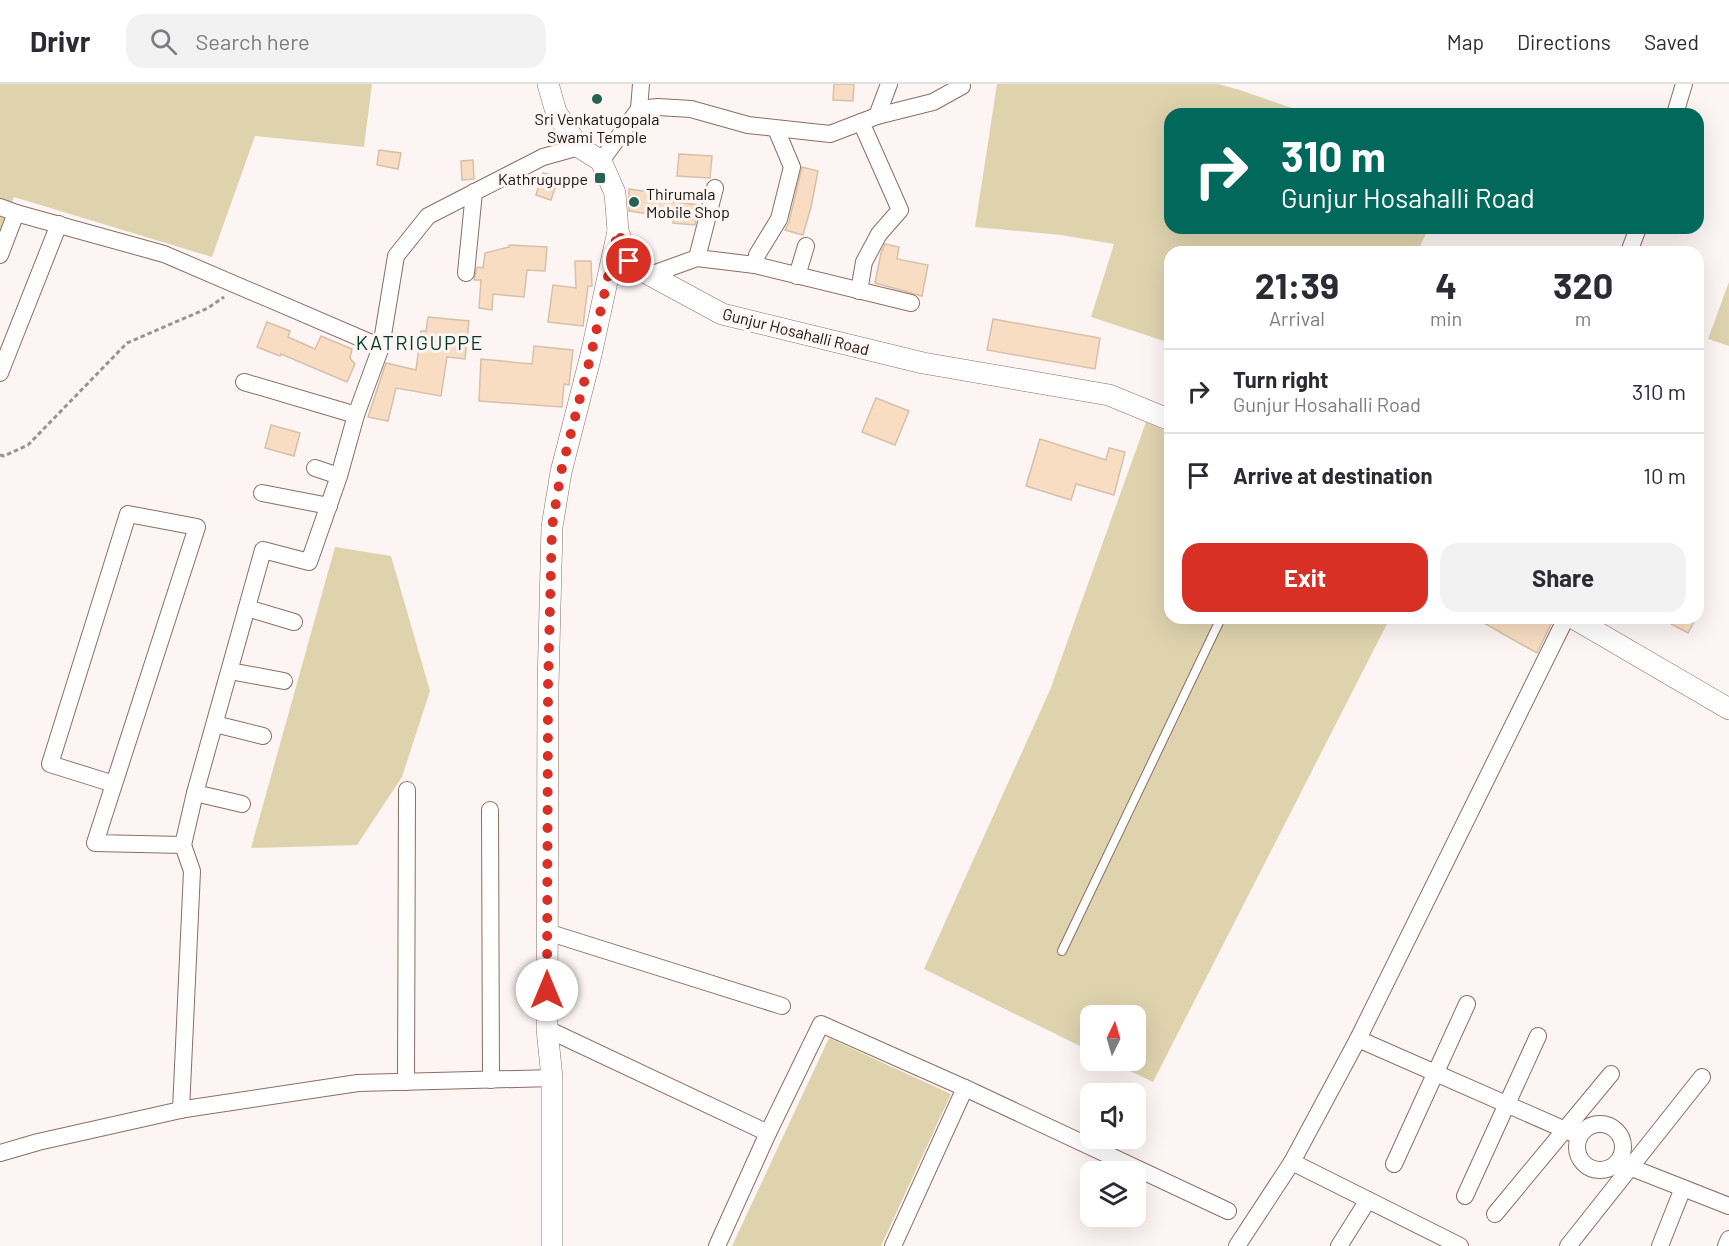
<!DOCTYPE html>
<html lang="en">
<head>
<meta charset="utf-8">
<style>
  :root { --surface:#fff; --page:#f2f2f3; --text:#2b2b33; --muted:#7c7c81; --line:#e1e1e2; --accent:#d93025 }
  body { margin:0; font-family:Barlow,sans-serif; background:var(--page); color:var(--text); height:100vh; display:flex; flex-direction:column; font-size:22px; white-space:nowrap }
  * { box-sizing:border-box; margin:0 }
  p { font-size:20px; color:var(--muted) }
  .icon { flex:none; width:33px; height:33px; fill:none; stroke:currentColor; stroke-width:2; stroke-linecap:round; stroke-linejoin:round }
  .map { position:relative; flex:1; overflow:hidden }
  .drawer { position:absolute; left:1164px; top:162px; width:540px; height:378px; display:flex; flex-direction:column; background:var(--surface); border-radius:18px; box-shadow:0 6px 24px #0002 }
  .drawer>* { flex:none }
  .guide { position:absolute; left:1164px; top:24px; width:540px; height:126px; border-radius:18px; box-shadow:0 6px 24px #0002; background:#00695c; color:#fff; overflow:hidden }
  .needle { width:39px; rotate:5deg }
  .buttons { position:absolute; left:1080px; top:921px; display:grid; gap:12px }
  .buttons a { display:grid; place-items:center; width:66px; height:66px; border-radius:12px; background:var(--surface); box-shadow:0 6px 24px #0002; font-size:30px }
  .pin { position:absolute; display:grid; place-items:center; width:51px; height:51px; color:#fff; margin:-26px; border:3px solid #fff; border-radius:50%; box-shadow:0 2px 6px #0007 }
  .me { position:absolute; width:66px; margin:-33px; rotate:0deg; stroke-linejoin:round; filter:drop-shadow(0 0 4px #0008) }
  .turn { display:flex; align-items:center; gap:21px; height:126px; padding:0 18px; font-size:27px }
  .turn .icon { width:78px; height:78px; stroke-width:2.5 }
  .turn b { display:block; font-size:42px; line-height:51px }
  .eta { display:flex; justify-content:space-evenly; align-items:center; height:102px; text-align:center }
  .eta b { font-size:36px; font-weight:700; line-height:42px }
  .action { display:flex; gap:12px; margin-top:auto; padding:12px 18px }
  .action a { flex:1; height:69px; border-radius:18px; background:var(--accent); color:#fff; font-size:24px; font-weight:700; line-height:69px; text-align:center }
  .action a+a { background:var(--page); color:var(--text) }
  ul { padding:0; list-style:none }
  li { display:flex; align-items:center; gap:18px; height:84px; padding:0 18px; border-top:2px solid var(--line) }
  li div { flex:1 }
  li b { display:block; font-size:22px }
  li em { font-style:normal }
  header { display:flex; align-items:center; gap:36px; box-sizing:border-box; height:84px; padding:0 30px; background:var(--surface); border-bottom:2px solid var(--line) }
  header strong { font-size:28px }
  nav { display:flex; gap:33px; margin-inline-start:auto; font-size:21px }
  .search { width:420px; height:54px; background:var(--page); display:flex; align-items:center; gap:15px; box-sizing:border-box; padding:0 21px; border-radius:18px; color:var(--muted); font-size:22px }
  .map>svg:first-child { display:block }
  .green { fill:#dfd3ae }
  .building { fill:#f8ddc2; stroke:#d7c0a9; stroke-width:1.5 }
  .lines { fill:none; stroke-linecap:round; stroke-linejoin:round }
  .service-casing { stroke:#8b6e63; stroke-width:10 }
  .minor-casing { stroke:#8b6e63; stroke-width:18 }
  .tertiary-casing { stroke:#8b6e63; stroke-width:22 }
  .path { stroke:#9c9390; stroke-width:3; stroke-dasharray:4.5 3; stroke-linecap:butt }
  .service { stroke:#fff; stroke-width:8 }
  .minor { stroke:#fff; stroke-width:16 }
  .tertiary { stroke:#fff; stroke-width:21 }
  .route { stroke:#d93025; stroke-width:10; stroke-dasharray:0 18 }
  .poi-dot { fill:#256452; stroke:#fcf5f3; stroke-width:2 }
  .labels { text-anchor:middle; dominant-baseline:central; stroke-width:6; stroke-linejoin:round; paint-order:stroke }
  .poi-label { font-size:16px; fill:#1c110d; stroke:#fcf5f3 }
  .street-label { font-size:16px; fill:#1c110d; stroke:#fcf5f3 }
  .quarter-label { font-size:20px; letter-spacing:1.5px; fill:#00382a; stroke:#fcf5f3 }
</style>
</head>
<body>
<header>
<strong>Drivr</strong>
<div class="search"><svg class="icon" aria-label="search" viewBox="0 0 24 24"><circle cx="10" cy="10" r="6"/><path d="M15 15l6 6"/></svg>Search here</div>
<nav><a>Map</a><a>Directions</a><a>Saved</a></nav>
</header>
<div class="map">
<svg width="1729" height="1162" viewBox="0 0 1729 1162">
  <rect width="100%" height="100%" fill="#fcf5f3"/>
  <g class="green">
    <path d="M0 0H372L364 63 255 52 212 173 14 113 0 149Z"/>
    <path d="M997 0H1218L1240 6 1309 30H1170V144H1429L1417 168H1170V259L1091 233 1114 160 1061 151 975 143Z"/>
    <path d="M1729 198V262L1708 255Z"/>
    <path d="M1146 338 1170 349V534H1390L1153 998 1109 977 1136 976V932H1090V967L924 885 1050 606Z"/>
    <path d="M335 463 391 472 430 607 402 693 357 761 251 764Z"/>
    <path d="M829 954 951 1010 881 1162H732Z"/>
  </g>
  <g class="building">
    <path d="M834 0H854L853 17 833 16Z"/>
    <path d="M379 66 401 69 398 85 377 81Z"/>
    <path d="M679 70 712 72 710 94 677 92Z"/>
    <path d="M473 76 474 95 462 96 461 77Z"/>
    <path d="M802 83 818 87 811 123 803 151 785 146 789 138Z"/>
    <path d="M543 89 579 97 555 104 551 116 536 111Z"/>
    <path d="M629 105 670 111 669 117 699 121 695 141 673 139 674 134 670 133 629 127Z"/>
    <path d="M885 160 899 163 897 175 928 181 922 212 875 199 881 169Z"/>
    <path d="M509 161 547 163 545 187 527 186 524 213 493 210 492 226 479 224 481 196H474L477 183 483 184 485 169 509 163Z"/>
    <path d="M575 177H591L592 202H588L583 242 548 238 553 201 576 204Z"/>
    <path d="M428 233 469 237 465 275 447 273 441 312 396 304 388 337 368 333 386 279 416 286 421 247H426Z"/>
    <path d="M993 235 1100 254 1095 285 987 266Z"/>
    <path d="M267 238 290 247 288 253 315 265 321 252 352 265 350 274 355 280 347 298 281 270 280 272 257 263Z"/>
    <path d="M534 262 573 266 569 301 564 300 562 323 479 317 481 275 532 280Z"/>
    <path d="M876 314 909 327 895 361 862 348Z"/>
    <path d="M271 341 300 349 294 372 265 364Z"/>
    <path d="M1040 355 1106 376 1109 364 1125 368 1114 411 1076 400 1071 416 1026 402Z"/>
    <path d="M1475 534H1541L1551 540 1537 569Z"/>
    <path d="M1660 534H1696L1688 549Z"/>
  </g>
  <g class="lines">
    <defs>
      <path id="service" d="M1062 867 1221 534"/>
      <g id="minor">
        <path d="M639 25 641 0"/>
        <path d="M1675 30 1684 0"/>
        <path d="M877 32 889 0"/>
        <path d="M601 77 639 25 658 23 691 25 748 41 830 50 877 32 933 18 962 2V0"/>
        <path d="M0 123 16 129 164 170 381 263"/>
        <path d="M1629 168 1638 144"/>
        <path d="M0 171 16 129"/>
        <path d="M697 174 715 104"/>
        <path d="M755 181 911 219"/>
        <path d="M466 189 474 108"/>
        <path d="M650 191 697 174 755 181 757 171 779 135 792 83 776 45"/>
        <path d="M797 192 806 162"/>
        <path d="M859 207 864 178 879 150 900 126 861 38"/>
        <path d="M0 289 59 140"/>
        <path d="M244 298 356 331"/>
        <path d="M315 384 339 392"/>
        <path d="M262 409 329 422"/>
        <path d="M247 524 294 538"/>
        <path d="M230 587 284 597"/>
        <path d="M215 640 263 652"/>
        <path d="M114 700 50 680 128 430 197 443 95 759 183 761 195 709 263 466 309 478 339 392 356 331 381 263 396 172 428 132 543 73 579 63"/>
        <path d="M195 709 242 720"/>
        <path d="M490 726 491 996"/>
        <path d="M547 848 782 922"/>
        <path d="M547 945 768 1049"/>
        <path d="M1358 955 1579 1052"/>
        <path d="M406 998 407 706"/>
        <path d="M965 1004 1228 1127"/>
        <path d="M181 1026 192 787 183 761"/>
        <circle cx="1600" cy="1063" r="23"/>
        <path d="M0 1069 38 1058 185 1025 358 999 552 994"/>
        <path d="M1292 1078 1460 1162"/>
        <path d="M1394 1080 1467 920"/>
        <path d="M1622 1080 1729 1122"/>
        <path d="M1465 1112 1538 952"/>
        <path d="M1495 1130 1611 990"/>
        <path d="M717 1162 768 1049 821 940 965 1004 893 1162"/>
        <path d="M1237 1162 1292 1078 1358 955 1566 534"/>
        <path d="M1339 1162 1368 1116"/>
        <path d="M1568 1162 1702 993"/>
        <path d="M1660 1162 1683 1104"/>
        <path d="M1726 1162 1729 1155"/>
      </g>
      <g id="tertiary">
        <path d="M548 0 556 28 579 63 601 77 615 109 618 147 629 177 650 191 722 230 923 279 1109 311 1170 336"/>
        <path d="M1573 534 1729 625"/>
        <path d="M552 1162V994L547 945 548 602 552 443 561 388 591 271 618 147"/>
      </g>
    </defs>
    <use href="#service" class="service-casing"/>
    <use href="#minor" class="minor-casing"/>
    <use href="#tertiary" class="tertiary-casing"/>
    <path class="path" d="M0 371 4 372 28 361 127 259 208 224 224 213"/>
    <use href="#service" class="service"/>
    <use href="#minor" class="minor"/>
    <use href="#tertiary" class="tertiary"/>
  </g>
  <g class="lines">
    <path class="route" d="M547 906 548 602 552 443 561 388 591 271 618 147 629 177"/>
  </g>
  <g class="poi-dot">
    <circle cx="597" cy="15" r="6"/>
    <rect x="594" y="88" width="12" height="12" rx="3"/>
    <circle cx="634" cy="118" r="6"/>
  </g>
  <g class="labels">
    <g class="poi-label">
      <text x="597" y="34">Sri Venkatugopala<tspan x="597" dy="18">Swami Temple</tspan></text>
      <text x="588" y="94" text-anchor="end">Kathruguppe</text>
      <text x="646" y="109" text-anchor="start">Thirumala<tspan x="646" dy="18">Mobile Shop</tspan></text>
    </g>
    <g class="street-label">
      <text transform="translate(796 247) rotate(14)">Gunjur Hosahalli Road</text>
    </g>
    <g class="quarter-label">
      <text x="420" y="258">KATRIGUPPE</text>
    </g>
  </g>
</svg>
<div class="buttons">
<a><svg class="needle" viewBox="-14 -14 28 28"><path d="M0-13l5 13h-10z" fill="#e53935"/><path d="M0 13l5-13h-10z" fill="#7c7c81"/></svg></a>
<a><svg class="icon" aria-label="sound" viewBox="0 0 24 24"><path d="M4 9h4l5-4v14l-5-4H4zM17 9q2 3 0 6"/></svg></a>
<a><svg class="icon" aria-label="layers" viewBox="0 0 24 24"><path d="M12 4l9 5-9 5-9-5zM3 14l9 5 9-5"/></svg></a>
</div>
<div class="pin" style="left:629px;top:177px;background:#d93025"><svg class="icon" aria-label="arrive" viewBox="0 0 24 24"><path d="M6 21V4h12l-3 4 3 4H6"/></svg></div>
<svg class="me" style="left:547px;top:906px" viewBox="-20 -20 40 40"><circle r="19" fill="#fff"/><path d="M0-13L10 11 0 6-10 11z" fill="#d93025"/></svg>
<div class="guide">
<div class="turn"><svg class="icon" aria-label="right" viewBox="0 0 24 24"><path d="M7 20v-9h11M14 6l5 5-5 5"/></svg><div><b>310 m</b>Gunjur Hosahalli Road</div></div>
</div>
<section class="drawer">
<div class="eta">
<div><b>21:39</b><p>Arrival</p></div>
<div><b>4</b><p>min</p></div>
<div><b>320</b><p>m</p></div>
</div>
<ul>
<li><svg class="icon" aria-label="right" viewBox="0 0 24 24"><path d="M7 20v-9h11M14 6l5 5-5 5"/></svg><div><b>Turn right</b><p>Gunjur Hosahalli Road</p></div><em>310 m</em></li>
<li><svg class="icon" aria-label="arrive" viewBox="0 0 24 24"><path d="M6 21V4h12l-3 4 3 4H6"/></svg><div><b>Arrive at destination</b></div><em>10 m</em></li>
</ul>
<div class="action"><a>Exit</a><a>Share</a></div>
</section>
</div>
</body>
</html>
